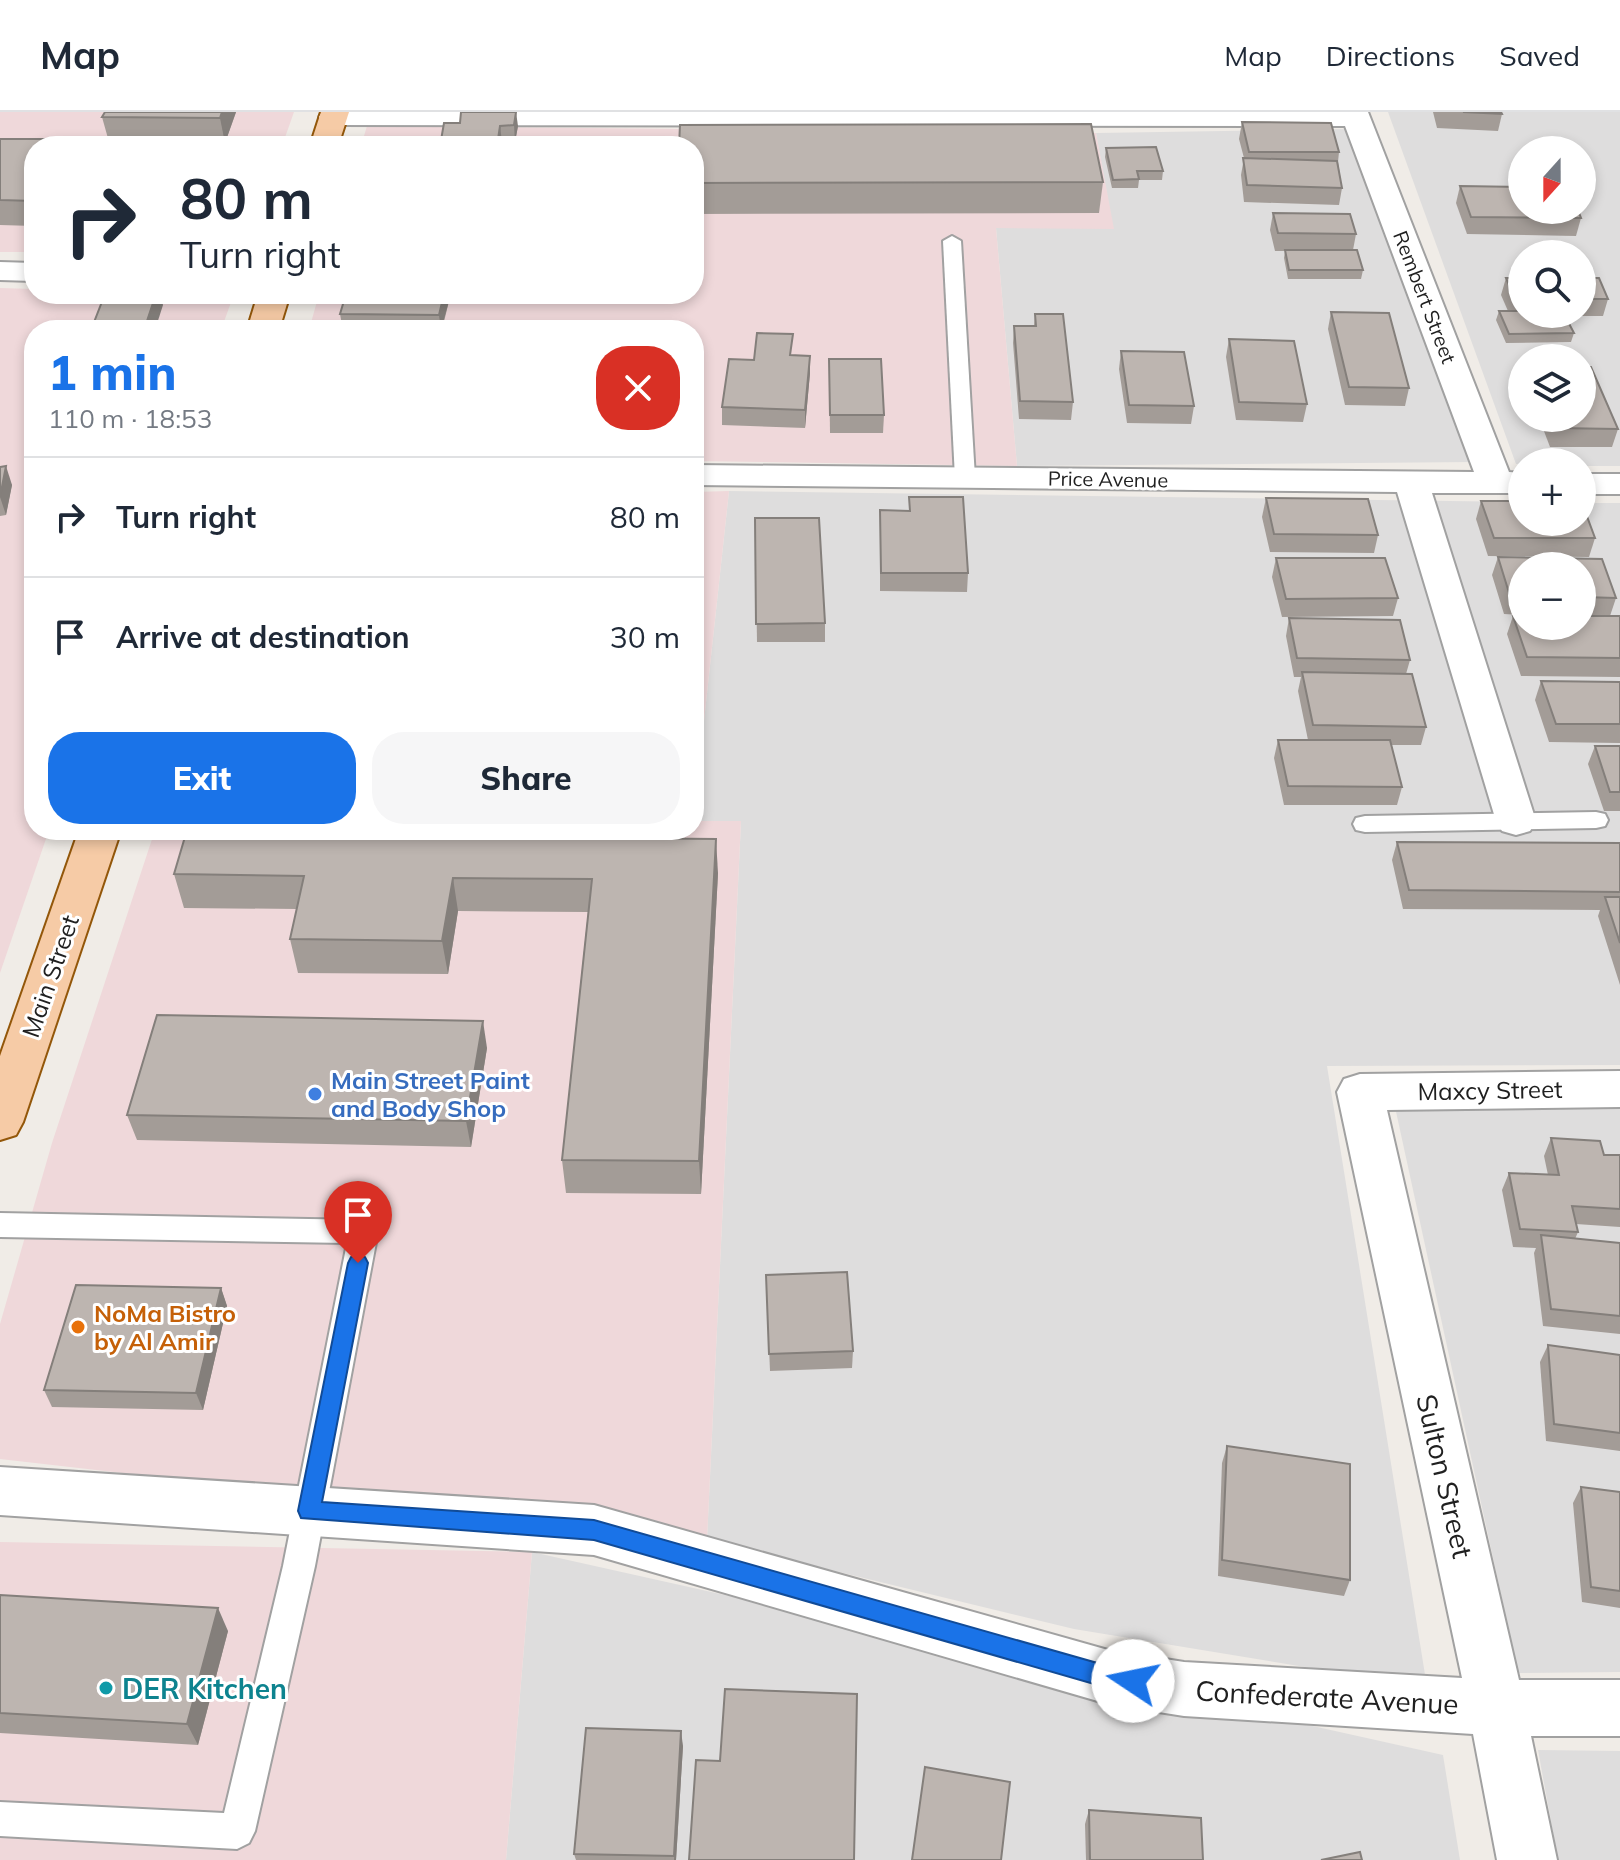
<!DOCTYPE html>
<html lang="en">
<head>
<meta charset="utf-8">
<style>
  :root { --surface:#fff; --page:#f6f6f7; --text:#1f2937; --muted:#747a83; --line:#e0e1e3; --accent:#1a73e8 }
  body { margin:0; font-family:Mulish,sans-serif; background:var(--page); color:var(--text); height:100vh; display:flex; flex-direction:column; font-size:30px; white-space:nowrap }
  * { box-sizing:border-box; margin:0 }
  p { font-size:26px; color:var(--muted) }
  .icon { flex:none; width:44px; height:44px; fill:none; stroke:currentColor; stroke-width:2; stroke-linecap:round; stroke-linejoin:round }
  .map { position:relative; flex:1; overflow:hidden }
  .details { position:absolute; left:24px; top:208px; width:680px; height:520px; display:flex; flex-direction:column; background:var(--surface); border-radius:32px; box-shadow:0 4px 12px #0003 }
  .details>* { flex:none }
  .top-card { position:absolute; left:24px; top:24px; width:680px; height:168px; border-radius:32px; box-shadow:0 4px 12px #0003; background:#fff; color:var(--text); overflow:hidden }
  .needle { width:52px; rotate:201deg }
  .buttons { position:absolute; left:1508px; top:24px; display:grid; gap:16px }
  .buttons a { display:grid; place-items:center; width:88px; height:88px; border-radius:50%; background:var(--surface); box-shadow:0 4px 12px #0003; font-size:40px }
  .pin { position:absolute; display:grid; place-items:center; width:68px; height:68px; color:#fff; margin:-82px -34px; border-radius:50% 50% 50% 0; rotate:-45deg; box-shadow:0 0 8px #0007 }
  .pin .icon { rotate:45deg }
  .me { position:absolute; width:88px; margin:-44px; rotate:281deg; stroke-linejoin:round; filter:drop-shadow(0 0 6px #0008) }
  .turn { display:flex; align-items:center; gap:28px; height:168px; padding:0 24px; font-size:36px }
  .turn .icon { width:104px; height:104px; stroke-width:2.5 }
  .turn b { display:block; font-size:56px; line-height:68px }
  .round { display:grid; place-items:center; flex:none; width:84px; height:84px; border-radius:32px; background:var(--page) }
  .overview { display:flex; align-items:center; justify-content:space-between; height:136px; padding:0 24px }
  h1 { font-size:48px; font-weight:800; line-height:60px; color:var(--accent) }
  .action { display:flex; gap:16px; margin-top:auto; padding:16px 24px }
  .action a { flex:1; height:92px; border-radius:32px; background:var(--accent); color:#fff; font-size:32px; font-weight:800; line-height:92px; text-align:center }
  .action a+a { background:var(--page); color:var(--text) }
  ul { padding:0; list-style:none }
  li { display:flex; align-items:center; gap:24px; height:120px; padding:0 24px; border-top:2px solid var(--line) }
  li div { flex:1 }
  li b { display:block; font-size:30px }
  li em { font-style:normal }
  header { display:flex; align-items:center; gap:48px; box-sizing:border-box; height:112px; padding:0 40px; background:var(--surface); border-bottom:2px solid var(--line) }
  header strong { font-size:38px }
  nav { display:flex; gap:44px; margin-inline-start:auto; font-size:28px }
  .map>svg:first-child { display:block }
  .residential { fill:#dedddd; fill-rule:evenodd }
  .commercial { fill:#efd8da }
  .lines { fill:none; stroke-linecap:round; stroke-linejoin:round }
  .lane-casing { stroke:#a1a1a1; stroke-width:4 }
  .street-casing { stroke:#a1a1a1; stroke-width:4 }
  .primary-casing { stroke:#93570a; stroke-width:4 }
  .lane { fill:#fff; fill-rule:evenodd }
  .street { fill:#fff; fill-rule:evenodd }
  .primary { fill:#f6cba6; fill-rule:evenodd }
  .wall { fill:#a39c97 }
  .shaded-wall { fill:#847f7b }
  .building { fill:#bdb5b0; stroke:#847f7b; stroke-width:2 }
  .route { fill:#1a73e8; stroke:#114b97; stroke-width:2 }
  .shop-dot { fill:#3f7fe0; stroke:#fff; stroke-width:3 }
  .food-dot { fill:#e8710a; stroke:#fff; stroke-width:3 }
  .culture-dot { fill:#0f9aa8; stroke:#fff; stroke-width:3 }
  .labels { text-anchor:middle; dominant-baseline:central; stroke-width:6; stroke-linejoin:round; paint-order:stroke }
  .far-street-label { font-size:20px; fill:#202020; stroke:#fff }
  .street-label { font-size:24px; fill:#202020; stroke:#fff }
  .shop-label { font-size:24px; font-weight:bold; fill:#366cbe; stroke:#fff; text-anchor:start }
  .food-label { font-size:24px; font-weight:bold; fill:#c56008; stroke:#fff; text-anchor:start }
  .near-street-label { font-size:28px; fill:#202020; stroke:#fff }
  .near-culture-label { font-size:28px; font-weight:bold; fill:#0d838f; stroke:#fff; text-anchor:start }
</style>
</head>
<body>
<header>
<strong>Map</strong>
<nav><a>Map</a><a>Directions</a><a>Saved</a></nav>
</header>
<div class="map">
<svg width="1620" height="1748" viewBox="0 0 1620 1748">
  <rect width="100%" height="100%" fill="#f0ece7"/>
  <g class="residential">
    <path d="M1388 0H1620V354H1582V350L1516 352ZM1522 38H1582V98H1522ZM1522 142H1582V202H1522ZM1522 246H1582V306H1522Z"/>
    <path d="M1351 17 1475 350 1017 354 996 116H1113L1096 21Z"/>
    <path d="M729 379 1522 390V410H1582V391H1620V953L1327 954 1427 1575 1074 1517 707 1428 741 710 694 709V701ZM1522 454H1582V514H1522Z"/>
    <path d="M1395 995H1620V1560L1518 1561Z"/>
    <path d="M532 1440 1443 1643 1460 1748H506Z"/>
    <path d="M1538 1638 1620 1639V1748H1558Z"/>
  </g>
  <g class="commercial">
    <path d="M0 0H294L282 34H34V140H0Z"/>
    <path d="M367 14 1096 21 1114 117 996 116 1017 354 694 349V218H309L319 182H694V34H361Z"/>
    <path d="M0 176 34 177V182H234L221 218H34V718H49L0 861Z"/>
    <path d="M729 379 694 701V380Z"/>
    <path d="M694 709H741L707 1428 0 1347V1212L52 1031 155 718H694Z"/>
    <path d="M0 1430 532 1440 506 1748H0Z"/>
  </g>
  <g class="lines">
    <defs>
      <g id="lane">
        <path d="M952 124 961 129 975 366 965 372 955 366 943 129Z"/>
        <path d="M1596 700 1605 702 1608 708 1605 714 1596 716 1365 720 1356 718 1353 712 1356 706 1365 704Z"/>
        <path d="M0 1101 364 1108 374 1112 378 1120 315 1454 255 1719 249 1731 237 1737 0 1724V1690L224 1701 283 1454 347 1131 0 1125Z"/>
      </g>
      <g id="street">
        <path d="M322 0H1368L1509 360 1522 361V381H1432L1536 709 1530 719 1516 723 1502 719 1496 709 1397 380 694 373V353L1474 360 1345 14 333 13 323 11 319 5Z"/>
        <path d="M0 150 34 151V169L0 168Z"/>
        <rect x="1582" y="362" width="38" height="20"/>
        <path d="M1620 959V995L1387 998 1519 1568H1620V1624H1531L1557 1748H1497L1473 1622 1184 1604 1108 1592 594 1443 0 1403V1355L594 1393 1108 1538 1184 1550 1462 1566 1337 980 1344 967 1360 962Z"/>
      </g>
      <g id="primary">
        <path d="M321 0H349L338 34H310Z"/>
        <path d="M258 182H290L279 218H247Z"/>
        <path d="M79 718H121L23 1010 16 1023 0 1028V944Z"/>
      </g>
    </defs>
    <use href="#lane" class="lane-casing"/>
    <use href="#street" class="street-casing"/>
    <use href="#primary" class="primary-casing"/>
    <use href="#lane" class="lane"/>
    <use href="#street" class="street"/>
    <use href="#primary" class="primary"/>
  </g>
  <g class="wall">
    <path d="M236 0 225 31 109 30 102 5Z"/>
    <path d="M1433 0H1501L1502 2 1498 19 1437 16Z"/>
    <path d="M1242 10 1339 40 1338 50 1342 76 1339 93 1244 90 1241 63 1244 46 1239 27Z"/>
    <path d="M460 11 518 14 515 30H502Z"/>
    <path d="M0 27H72L74 34H34V114L0 113Z"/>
    <path d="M694 34 1103 70 1099 101 694 102Z"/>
    <path d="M1106 36 1163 59 1162 68H1139L1138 76H1112L1105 45Z"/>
    <path d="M1460 74 1581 106 1576 124 1467 122 1456 91Z"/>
    <path d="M1273 101 1356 122 1353 138 1363 158 1361 167H1288L1284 146 1285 139H1275L1270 118Z"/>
    <path d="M1506 166H1522V202H1582V166L1608 187 1603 204H1566L1574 221 1571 230 1506 231 1496 208 1499 199H1508L1501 183Z"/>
    <path d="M346 182H448L449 189 442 218H343L340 202Z"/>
    <path d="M1331 200 1409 276 1405 294 1345 293 1328 217Z"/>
    <path d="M1035 202 1073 290 1071 308 1019 307 1013 231 1014 214H1034Z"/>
    <path d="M1229 227 1307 292 1303 310 1236 308 1226 245Z"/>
    <path d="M1121 239 1194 294 1191 312 1127 311 1119 257Z"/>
    <path d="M792 243 810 261 805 316 722 313V295L754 248Z"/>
    <path d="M829 247 884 303 883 321H830Z"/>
    <path d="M1539 306H1582L1618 317 1612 335H1550Z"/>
    <path d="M0 355 12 373 6 403 0 404Z"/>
    <path d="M909 385 968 461 967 480 880 479V398L909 399Z"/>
    <path d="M1266 386 1378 423 1374 441 1270 440 1262 405Z"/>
    <path d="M1481 389 1595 426 1589 445 1488 444 1476 407Z"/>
    <path d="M755 406 825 511V530H757Z"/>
    <path d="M1498 445 1602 447 1616 486 1610 504H1620V565L1521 564 1507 522 1513 504H1522V514H1582V504H1593H1582V454H1522V503L1504 502 1492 463Z"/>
    <path d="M1276 446 1398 486 1393 504 1282 505 1272 465Z"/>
    <path d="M1289 506 1410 548 1406 562 1426 615 1421 633H1391L1402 675 1397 693H1284L1274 646 1278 628H1308L1298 579 1301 565H1294L1286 524Z"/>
    <path d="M1541 569 1620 570V631L1549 630 1535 588Z"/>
    <path d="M1595 634H1620V699H1604L1588 652Z"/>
    <path d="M613 726 718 761 701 1082 566 1081 562 1048 588 800 458 799 448 862 298 861 290 827 297 797 184 796 174 762Z"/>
    <path d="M1397 730 1620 731V873L1598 804 1600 798 1403 797 1392 748Z"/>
    <path d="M487 936 471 1035 137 1028 127 1003Z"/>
    <path d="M1551 1026 1604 1043H1620V1115L1576 1112 1578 1120 1575 1127 1620 1131V1222L1543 1214 1534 1141 1536 1136 1513 1135 1502 1078 1509 1061 1548 1063 1544 1044Z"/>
    <path d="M766 1163 853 1239 852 1256 770 1259Z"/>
    <path d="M221 1176 227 1194 203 1298 52 1295 44 1278Z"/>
    <path d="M1548 1233 1620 1243V1339L1546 1329 1540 1250Z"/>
    <path d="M1227 1334 1350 1468 1344 1484 1218 1464 1222 1351Z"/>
    <path d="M1581 1375 1620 1380V1496L1582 1490 1573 1391Z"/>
    <path d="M0 1483 228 1519 198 1633 0 1621Z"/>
    <path d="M683 1634 676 1748H576L574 1742Z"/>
    <path d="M1089 1698 1203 1748H1086L1085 1712Z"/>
  </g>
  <g class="shaded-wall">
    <path d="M222 0H236L225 31 220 6Z"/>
    <path d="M516 0 518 14 515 30 514 13Z"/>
    <path d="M500 14 502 30 501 34H497Z"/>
    <path d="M156 182H160L163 193 155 218H144Z"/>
    <path d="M444 182H448L449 189 441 218 439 203Z"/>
    <path d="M810 244V261L805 316V298Z"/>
    <path d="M6 354 12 373 6 403 0 385Z"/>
    <path d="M610 718H612L614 742 608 726Z"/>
    <path d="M716 727 718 761 701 1082 699 1049Z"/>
    <path d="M453 766 458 799 448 862 442 829Z"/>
    <path d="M483 909 487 936 471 1035 466 1009Z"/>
    <path d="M221 1176 227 1194 203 1298 196 1281Z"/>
    <path d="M218 1496 228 1519 198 1633 187 1612Z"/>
    <path d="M681 1619 683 1634 676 1748H674Z"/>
  </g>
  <g class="building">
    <path d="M105 0H222L220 6 102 5Z"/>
    <path d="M461 0H516L514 13 500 14 497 34H440L444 11H460Z"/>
    <path d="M1463 0H1501L1502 2Z"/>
    <path d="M1242 10 1331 11 1339 40H1249Z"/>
    <path d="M1091 12 1103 70 694 71V34H679L680 13Z"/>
    <path d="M0 27H72L69 34H34V89L0 88Z"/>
    <path d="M1156 35 1163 59H1137L1139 67 1113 68 1106 36Z"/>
    <path d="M1243 46 1337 49 1342 76 1247 73Z"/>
    <path d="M1460 74 1522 75V98H1578L1581 106 1471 105Z"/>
    <path d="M1273 101 1350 102 1356 122 1278 121Z"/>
    <path d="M1285 138H1357L1363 158H1289Z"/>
    <path d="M1506 166H1522V187H1515Z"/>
    <path d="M1582 166H1599L1608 187H1582Z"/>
    <path d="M105 182H156L144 218H91Z"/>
    <path d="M346 182H444L439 203 340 202Z"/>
    <path d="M1499 199H1522V202H1564L1574 221 1509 222Z"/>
    <path d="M1331 200 1389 201 1409 276 1349 275Z"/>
    <path d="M1035 202H1063L1073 290 1020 289 1014 214H1036Z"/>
    <path d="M578 211 637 212 636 218H577Z"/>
    <path d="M757 221 793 222 790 243 810 244 805 298 722 295 729 247 754 248Z"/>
    <path d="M1229 227 1294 229 1307 292 1239 290Z"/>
    <path d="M1121 239 1184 240 1194 294 1129 293Z"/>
    <path d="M829 247H881L884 303H830Z"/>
    <path d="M1582 255H1591L1618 317 1556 316 1552 306H1582Z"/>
    <path d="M6 354 0 385V355Z"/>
    <path d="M909 385H963L968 461H881L880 398 910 399Z"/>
    <path d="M1266 386 1368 387 1378 423 1274 422Z"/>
    <path d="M1481 389H1522V410H1582V391L1595 426H1494Z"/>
    <path d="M755 406H819L825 511 756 512Z"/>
    <path d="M1498 445 1602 447 1616 486 1582 485V454H1522V484H1510Z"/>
    <path d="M1276 446H1385L1398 486 1286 487Z"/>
    <path d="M1513 504H1522V514H1582V504H1620V546L1527 545Z"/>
    <path d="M1289 506 1400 508 1410 548 1297 546Z"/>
    <path d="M1302 560 1412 562 1426 615 1313 613Z"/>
    <path d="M1541 569 1620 570V612H1556Z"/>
    <path d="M1278 628H1390L1402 675 1288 674Z"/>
    <path d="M1595 634H1620V680H1610Z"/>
    <path d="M187 718H610L608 726 716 727 699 1049 562 1048 592 767 453 766 442 829 290 827 304 764 174 762Z"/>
    <path d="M1397 730 1620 731V780L1409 778Z"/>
    <path d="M1605 785H1620V831Z"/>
    <path d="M157 903 483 909 466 1009 127 1003Z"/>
    <path d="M1551 1026 1600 1029 1604 1043H1620V1097L1572 1094 1578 1120 1520 1117 1509 1061 1559 1063Z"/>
    <path d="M1541 1123 1620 1131V1204L1551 1197Z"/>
    <path d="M847 1160 853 1239 769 1242 766 1163Z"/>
    <path d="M76 1173 221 1176 196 1281 44 1278Z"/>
    <path d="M1548 1233 1620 1243V1321L1554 1312Z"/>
    <path d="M1227 1334 1350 1352V1468L1222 1448Z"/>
    <path d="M1581 1375 1620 1380V1479L1591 1475Z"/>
    <path d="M0 1483 218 1496 187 1612 0 1601Z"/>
    <path d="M725 1577 857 1582 854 1748H689L696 1648 720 1649Z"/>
    <path d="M586 1616 681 1619 674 1744 574 1742Z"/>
    <path d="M925 1655 1010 1670 1001 1748H912Z"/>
    <path d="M1089 1698 1201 1706 1203 1748H1090Z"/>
    <path d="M1360 1740 1362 1748H1321Z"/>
  </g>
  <path class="route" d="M358 1143 365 1145 368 1151 322 1390 594 1408 1108 1554 1141 1561 1145 1569 1141 1577 1133 1580 1108 1576 594 1428 301 1406 298 1399 348 1151 351 1145Z"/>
  <circle class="shop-dot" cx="315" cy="982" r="8"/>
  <circle class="food-dot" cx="78" cy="1215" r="8"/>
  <circle class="culture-dot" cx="106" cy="1576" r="8"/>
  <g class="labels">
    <g class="far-street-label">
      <text transform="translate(1425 185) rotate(69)">Rembert Street</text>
      <text transform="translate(1108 367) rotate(1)">Price Avenue</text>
    </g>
    <g class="street-label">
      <text transform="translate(50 864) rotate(-71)">Main Street</text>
      <text transform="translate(1490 978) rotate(-1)">Maxcy Street</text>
    </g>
    <g class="shop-label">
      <text x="331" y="968">Main Street Paint<tspan x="331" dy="28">and Body Shop</tspan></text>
    </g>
    <g class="food-label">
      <text x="94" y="1201">NoMa Bistro<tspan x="94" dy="28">by Al Amir</tspan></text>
    </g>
    <g class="near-street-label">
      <text transform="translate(1445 1364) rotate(77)">Sulton Street</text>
      <text transform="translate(1327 1585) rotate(3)">Confederate Avenue</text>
    </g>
    <g class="near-culture-label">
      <text x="122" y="1576">DER Kitchen</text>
    </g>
  </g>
</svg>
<div class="buttons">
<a><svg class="needle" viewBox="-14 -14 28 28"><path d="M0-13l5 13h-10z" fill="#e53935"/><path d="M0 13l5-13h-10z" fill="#747a83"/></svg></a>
<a><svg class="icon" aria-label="search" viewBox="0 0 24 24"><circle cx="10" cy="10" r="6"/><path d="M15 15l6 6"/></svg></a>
<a><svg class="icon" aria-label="layers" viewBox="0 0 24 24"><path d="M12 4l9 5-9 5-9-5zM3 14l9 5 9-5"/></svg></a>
<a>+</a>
<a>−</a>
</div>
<div class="pin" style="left:358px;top:1151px;background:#d93025"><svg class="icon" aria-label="arrive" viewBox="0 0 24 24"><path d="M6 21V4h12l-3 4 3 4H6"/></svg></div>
<svg class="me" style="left:1133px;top:1569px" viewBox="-20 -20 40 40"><circle r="19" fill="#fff"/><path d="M0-13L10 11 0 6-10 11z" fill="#1a73e8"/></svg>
<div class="top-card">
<div class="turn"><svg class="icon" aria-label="right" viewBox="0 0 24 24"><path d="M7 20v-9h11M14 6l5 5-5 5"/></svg><div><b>80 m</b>Turn right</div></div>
</div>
<section class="details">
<div class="overview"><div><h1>1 min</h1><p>110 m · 18:53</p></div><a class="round" style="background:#d93025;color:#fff"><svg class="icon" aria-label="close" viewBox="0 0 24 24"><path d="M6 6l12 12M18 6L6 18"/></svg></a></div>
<ul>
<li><svg class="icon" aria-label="right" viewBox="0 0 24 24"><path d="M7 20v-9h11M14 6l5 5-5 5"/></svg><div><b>Turn right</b></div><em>80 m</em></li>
<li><svg class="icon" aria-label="arrive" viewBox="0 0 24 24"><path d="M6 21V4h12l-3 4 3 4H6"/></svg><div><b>Arrive at destination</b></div><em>30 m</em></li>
</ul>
<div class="action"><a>Exit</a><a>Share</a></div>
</section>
</div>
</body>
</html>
